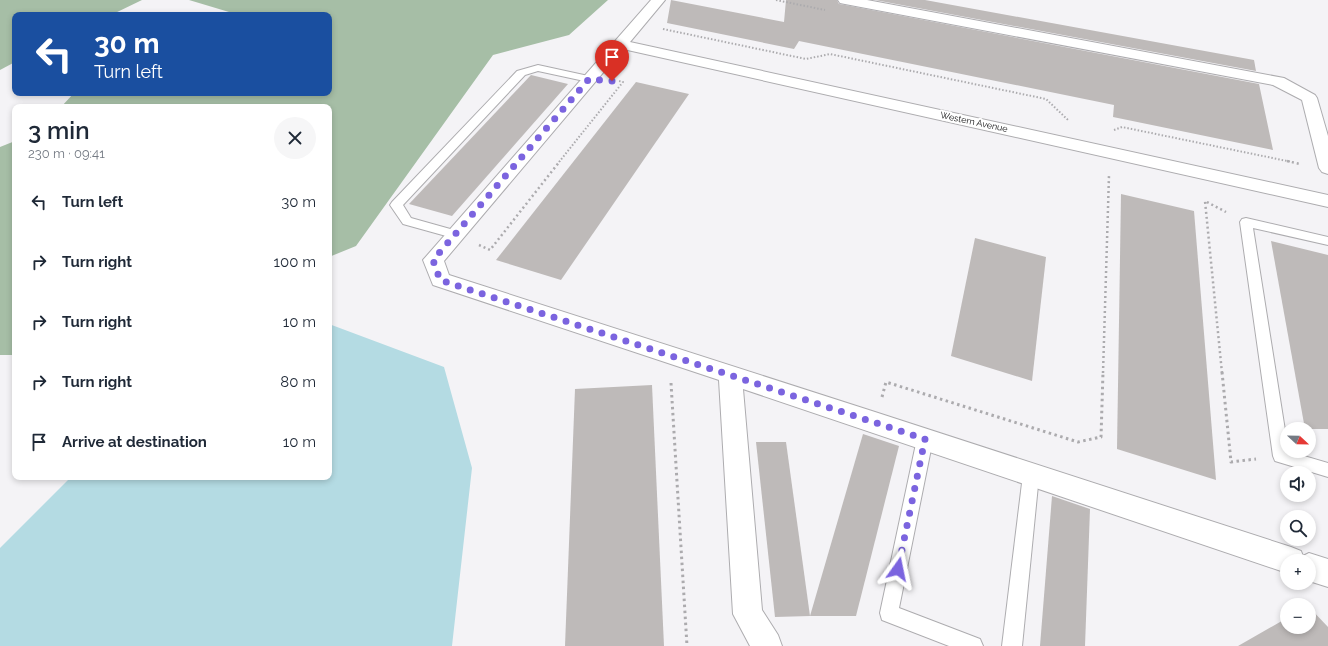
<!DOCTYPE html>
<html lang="en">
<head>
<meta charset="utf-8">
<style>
  :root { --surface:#fff; --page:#f6f6f7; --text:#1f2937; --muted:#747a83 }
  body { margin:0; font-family:Raleway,sans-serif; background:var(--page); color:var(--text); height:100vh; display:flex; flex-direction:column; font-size:15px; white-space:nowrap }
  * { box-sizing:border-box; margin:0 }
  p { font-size:13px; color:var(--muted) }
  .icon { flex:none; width:22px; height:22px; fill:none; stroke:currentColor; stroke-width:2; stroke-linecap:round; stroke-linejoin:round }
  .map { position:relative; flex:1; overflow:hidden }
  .sheet { position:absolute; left:12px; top:104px; width:320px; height:376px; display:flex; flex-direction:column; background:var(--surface); border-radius:8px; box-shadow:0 2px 6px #0003 }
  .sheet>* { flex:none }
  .guide { position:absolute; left:12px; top:12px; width:320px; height:84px; border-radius:8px; box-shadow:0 2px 6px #0003; background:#1a4fa0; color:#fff; overflow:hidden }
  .needle { width:26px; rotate:112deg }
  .controls { position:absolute; left:1280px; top:422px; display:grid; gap:8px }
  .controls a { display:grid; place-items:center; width:36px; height:36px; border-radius:50%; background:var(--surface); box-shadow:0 2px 6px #0003; font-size:20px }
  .pin { position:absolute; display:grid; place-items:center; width:34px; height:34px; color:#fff; margin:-41px -17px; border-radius:50% 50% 50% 0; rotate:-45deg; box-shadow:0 0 4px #0007 }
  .pin .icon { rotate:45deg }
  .me { position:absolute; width:44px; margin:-22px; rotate:12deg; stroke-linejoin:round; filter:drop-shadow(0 0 3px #0008) }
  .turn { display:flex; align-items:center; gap:14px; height:84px; padding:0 16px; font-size:18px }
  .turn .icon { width:52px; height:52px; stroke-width:2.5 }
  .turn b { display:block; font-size:28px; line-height:34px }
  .round { display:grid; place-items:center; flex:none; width:42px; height:42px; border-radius:21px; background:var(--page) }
  .overview { display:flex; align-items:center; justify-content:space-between; height:68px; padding:0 16px }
  h1 { font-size:24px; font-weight:600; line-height:30px }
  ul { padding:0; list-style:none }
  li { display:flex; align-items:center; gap:12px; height:60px; padding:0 16px }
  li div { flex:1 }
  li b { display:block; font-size:15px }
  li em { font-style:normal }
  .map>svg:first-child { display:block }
  .forest { fill:#a6bea6 }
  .water { fill:#b4dbe3 }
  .building { fill:#bebab9 }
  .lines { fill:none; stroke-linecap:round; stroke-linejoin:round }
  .lane-casing { stroke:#adacaf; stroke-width:2 }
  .street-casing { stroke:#adacaf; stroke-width:2 }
  .path-far2 { stroke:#acabae; stroke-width:2; stroke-dasharray:1.5 2; stroke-linecap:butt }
  .path-far1 { stroke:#acabae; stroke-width:2.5; stroke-dasharray:2 3; stroke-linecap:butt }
  .path { stroke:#acabae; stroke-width:3; stroke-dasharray:2.5 3.5; stroke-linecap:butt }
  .lane { fill:#fff; fill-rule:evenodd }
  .street { fill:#fff; fill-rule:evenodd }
  .route { stroke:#7b64df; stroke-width:7; stroke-dasharray:0 12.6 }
  .labels { text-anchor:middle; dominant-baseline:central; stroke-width:4; stroke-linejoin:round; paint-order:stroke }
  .far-street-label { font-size:9px; fill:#0e0e0f; stroke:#fff }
</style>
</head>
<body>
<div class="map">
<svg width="1328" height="646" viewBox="0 0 1328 646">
  <rect width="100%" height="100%" fill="#f4f3f6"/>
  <g class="forest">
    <path d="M0 0H142L111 15H15V62L0 70Z"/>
    <path d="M189 0H608L569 35 493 55 356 246 329 257V107H61L74 93H329V15H239Z"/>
    <path d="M15 141V355H0V147Z"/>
  </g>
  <path class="water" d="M329 324 444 367 472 468 452 646H0V548L71 477H329Z"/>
  <g class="building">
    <path d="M671 0 784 22 786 0H837L839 4 845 5 1259 84 1273 150 1113 117 1114 105 799 41 794 49 667 23Z"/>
    <path d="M875 0H925L1254 60 1256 71Z"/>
    <path d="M531 75 568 84 452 216 409 204Z"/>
    <path d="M636 82 689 94 561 280 496 260Z"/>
    <path d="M1121 194 1194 211 1216 480 1117 449Z"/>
    <path d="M975 238 1046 257 1032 381 951 356Z"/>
    <path d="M1271 241 1328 255V429H1305Z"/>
    <path d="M652 385 664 646H565L575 389Z"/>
    <path d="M863 434 899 446 856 616H810Z"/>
    <path d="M756 442H786L810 616 775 617Z"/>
    <path d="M1052 496 1090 509 1085 646H1040Z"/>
    <path d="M1309 607 1328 627V646H1238L1287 618V627H1309Z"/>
  </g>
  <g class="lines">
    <defs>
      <g id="lane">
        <path d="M538 65 593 77 594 79 589 82 538 71 525 75 403 205 411 218 461 232 463 235 461 238 457 239 403 224 390 205 392 202 517 71Z"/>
        <path d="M1246 218 1328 237V245L1253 228 1287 443V451L1328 463V477L1275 461 1273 456 1240 222 1242 219Z"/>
        <path d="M925 432 931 434 933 439 899 608 980 639 983 646H949L882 620 880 613 917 439 919 434Z"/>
        <path d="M1031 468 1037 470 1039 475 1022 646H1002L1023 475 1025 470Z"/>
      </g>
      <g id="street">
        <path d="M651 0H665L630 42 1328 195V207L623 49 444 261 449 275 875 412 1291 547 1301 551 1303 556 1309 553 1328 559V587L1309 581V561H1287V573L743 389 762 610 778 635 782 646H750L733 614 719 380 433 285 423 260Z"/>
        <path d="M838 0H867L1284 78 1315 95 1317 98 1328 136V174L1322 172 1319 168 1302 100 1273 85 845 4 840 3Z"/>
      </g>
    </defs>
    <use href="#lane" class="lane-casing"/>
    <use href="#street" class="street-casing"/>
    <g class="path-far2">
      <path d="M776 0 825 10"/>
      <path d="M663 29 806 59 830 54 1046 99 1068 120"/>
      <path d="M1114 130 1122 127 1292 162"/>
      <path d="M559 162 623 82 619 81"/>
    </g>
    <g class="path-far1">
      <path d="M1287 161 1300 164"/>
      <path d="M479 245 490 250 560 161"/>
      <path d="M1103 373 1109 175"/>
      <path d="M1222 373 1205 201 1226 212"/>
    </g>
    <g class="path">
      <path d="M1222 372 1231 462 1256 459"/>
      <path d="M671 383 687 646"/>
      <path d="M882 397 886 382 1078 442 1101 437 1103 372"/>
    </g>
    <use href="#lane" class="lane"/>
    <use href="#street" class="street"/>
  </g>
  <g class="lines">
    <path class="route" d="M612 81 589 79 433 260 440 280 925 439 898 569"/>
  </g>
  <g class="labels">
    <g class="far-street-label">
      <text transform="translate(974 122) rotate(12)">Western Avenue</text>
    </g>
  </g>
</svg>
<div class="controls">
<a><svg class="needle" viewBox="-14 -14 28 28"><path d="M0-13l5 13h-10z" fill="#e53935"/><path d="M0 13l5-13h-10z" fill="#747a83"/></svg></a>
<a><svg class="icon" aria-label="sound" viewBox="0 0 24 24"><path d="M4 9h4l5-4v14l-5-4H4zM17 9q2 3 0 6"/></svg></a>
<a><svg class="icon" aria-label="search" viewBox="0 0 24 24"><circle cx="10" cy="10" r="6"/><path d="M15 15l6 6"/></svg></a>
<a>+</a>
<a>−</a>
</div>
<div class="pin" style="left:612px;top:81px;background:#d93025"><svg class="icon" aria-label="arrive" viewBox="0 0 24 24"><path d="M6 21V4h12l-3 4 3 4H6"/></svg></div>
<svg class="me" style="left:898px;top:569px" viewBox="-20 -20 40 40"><path d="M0-17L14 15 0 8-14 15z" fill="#7b64df" stroke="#fff" stroke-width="4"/></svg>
<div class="guide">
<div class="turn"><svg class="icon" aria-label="left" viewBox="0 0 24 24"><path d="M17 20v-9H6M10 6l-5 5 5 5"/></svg><div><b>30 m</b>Turn left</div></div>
</div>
<section class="sheet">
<div class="overview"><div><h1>3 min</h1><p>230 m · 09:41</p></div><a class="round"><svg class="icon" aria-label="close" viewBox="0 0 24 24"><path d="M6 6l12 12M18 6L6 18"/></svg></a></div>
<ul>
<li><svg class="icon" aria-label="left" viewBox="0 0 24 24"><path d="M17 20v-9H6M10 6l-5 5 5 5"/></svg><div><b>Turn left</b></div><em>30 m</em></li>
<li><svg class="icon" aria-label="right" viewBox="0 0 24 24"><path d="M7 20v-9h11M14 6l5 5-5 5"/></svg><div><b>Turn right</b></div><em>100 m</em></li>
<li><svg class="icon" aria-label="right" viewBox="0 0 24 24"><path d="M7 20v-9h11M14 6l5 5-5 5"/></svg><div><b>Turn right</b></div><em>10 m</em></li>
<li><svg class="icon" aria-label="right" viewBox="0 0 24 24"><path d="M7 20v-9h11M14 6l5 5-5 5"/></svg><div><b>Turn right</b></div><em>80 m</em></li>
<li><svg class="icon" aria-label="arrive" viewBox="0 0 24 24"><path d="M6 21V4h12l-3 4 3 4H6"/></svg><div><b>Arrive at destination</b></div><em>10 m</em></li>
</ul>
</section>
</div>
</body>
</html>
